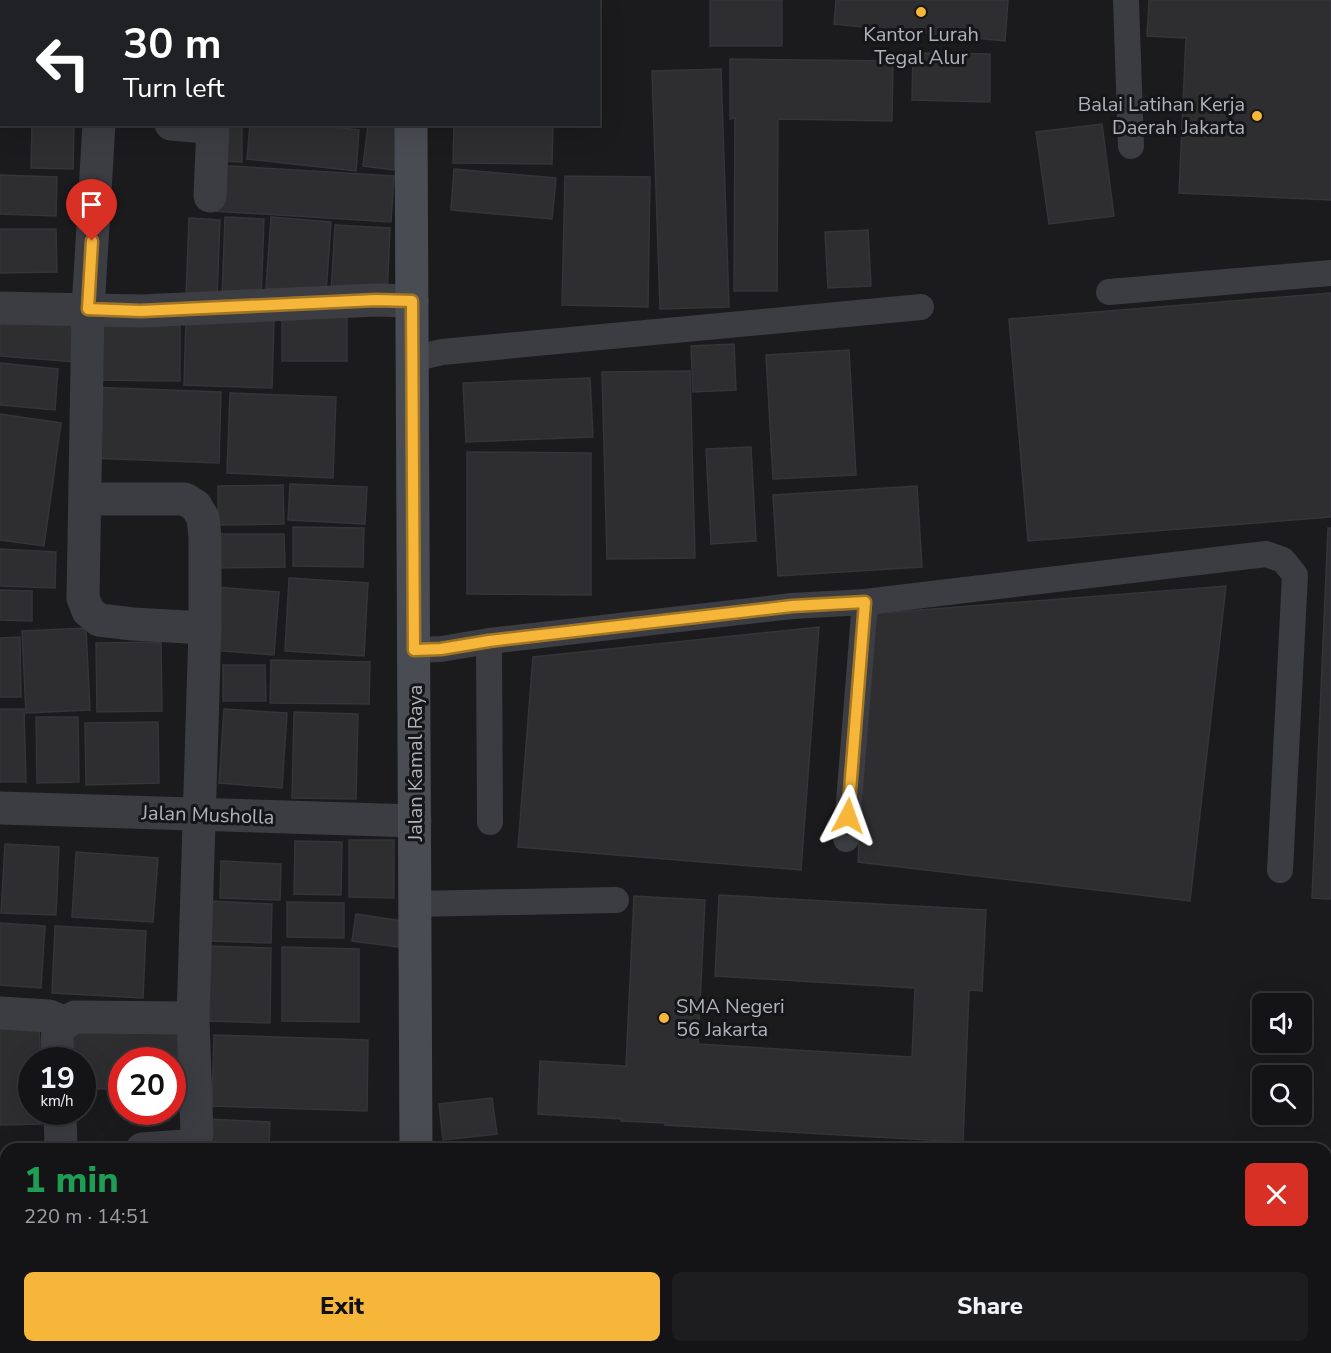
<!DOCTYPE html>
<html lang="en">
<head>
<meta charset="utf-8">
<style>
  :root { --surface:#141416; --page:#1d1d1f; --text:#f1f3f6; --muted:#9d9ea1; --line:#333335; --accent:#f6b63a }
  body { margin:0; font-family:"Nunito Sans",sans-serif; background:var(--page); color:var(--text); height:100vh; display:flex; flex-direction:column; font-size:22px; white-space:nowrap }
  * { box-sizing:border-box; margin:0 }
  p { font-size:20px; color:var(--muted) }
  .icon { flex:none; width:33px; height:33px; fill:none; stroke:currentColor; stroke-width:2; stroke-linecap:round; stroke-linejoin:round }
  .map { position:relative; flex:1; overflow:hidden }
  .side { position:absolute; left:0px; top:1143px; width:1332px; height:210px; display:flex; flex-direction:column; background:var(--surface); border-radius:18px 18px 0 0; box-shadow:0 6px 24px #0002,0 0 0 2px var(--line) }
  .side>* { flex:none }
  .top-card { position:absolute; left:0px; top:0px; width:600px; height:126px; box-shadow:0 6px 24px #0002,0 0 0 2px var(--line); background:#202124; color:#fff; overflow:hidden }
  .buttons { position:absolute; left:1252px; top:993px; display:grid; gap:12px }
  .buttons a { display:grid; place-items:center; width:60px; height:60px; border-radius:9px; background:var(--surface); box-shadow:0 6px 24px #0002,0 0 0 2px var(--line); font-size:30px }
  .speed { position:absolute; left:18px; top:1047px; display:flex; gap:12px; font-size:30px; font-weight:700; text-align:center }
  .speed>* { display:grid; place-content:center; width:78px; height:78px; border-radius:50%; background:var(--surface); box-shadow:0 6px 24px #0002,0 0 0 2px var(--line); line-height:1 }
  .speed small { font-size:15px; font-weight:400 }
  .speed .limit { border:9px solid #d22; background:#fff; color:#111 }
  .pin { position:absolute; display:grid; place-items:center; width:51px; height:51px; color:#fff; margin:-62px -26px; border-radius:50% 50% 50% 0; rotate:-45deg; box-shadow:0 0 6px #0007 }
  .pin .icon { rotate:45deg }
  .me { position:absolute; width:66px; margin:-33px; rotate:4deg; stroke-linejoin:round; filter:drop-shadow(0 0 4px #0008) }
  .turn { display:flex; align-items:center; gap:21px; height:126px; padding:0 24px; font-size:27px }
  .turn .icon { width:78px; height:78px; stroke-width:2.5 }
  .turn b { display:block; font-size:42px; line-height:51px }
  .round { display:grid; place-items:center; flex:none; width:63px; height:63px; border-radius:9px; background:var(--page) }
  .headline { display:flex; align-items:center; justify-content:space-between; height:102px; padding:0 24px }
  h1 { font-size:36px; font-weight:800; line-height:45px; color:#1e9e55 }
  .cta { display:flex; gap:12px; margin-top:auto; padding:12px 24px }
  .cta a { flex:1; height:69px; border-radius:9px; background:var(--accent); color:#111; font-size:24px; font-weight:800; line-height:69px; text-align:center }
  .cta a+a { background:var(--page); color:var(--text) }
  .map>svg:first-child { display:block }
  .building { fill:#2e2e31; stroke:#353539; stroke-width:1.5 }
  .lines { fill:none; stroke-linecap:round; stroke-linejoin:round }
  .lane { stroke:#3b3d42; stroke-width:26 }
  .street { stroke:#3b3d42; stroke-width:33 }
  .secondary { stroke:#494c52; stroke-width:33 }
  .route-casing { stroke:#a07626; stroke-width:15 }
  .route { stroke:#f6b63a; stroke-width:10 }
  .poi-dot { fill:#f6b63a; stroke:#161618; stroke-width:2 }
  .labels { text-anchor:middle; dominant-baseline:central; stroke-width:6; stroke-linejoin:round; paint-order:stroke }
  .poi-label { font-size:20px; fill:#adb2bd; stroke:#161618 }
  .street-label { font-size:20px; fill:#adb2bd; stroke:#161618 }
</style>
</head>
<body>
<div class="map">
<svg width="1331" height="1353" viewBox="0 0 1331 1353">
  <rect width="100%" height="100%" fill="#1b1b1d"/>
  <g class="building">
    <path d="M233 0H363L233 2Z"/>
    <rect x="710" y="0" width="72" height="46"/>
    <path d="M836 0H1008L1005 41 834 24Z"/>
    <path d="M1149 0H1331V200L1179 193 1186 38 1147 36Z"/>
    <rect x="0" y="42" width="2" height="37"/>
    <path d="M913 53 990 54V102L912 100Z"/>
    <path d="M730 59 893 61 892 121 778 119 777 291H734L735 118 730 119Z"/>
    <path d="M721 69 729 307 660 309 652 71Z"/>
    <rect x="0" y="81" width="2" height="43"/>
    <path d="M32 124H74L73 169 31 168Z"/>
    <path d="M218 124H242V162L217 161Z"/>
    <path d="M250 124H307L359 130 356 171 247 159Z"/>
    <path d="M368 124H399L394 170 363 166Z"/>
    <path d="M454 124H553L552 164 453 163Z"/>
    <path d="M1102 124 1114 216 1049 224 1036 132Z"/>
    <path d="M214 165 394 176 391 222 212 211Z"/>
    <path d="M454 169 556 178 552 219 451 210Z"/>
    <path d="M0 175 57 177 56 216 0 214Z"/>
    <path d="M565 176 650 177 648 307 562 305Z"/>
    <path d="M225 217 264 219 261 300 222 298Z"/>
    <path d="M271 217 331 222 326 293 266 288Z"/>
    <path d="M189 218 220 220 217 298 186 297Z"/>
    <path d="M335 225 390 228 387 296 331 293Z"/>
    <path d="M0 229H56L57 272 0 273Z"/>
    <path d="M868 230 871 286 828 288 825 232Z"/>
    <path d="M1331 293V517L1028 541 1009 319Z"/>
    <path d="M0 311 80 317 76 362 0 356Z"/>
    <rect x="282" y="316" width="65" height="45"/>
    <path d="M92 317 180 318V381L92 380Z"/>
    <path d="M186 318 274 321 272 388 184 385Z"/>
    <path d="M734 344 736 390 693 392 691 346Z"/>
    <path d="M849 350 856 475 773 479 766 355Z"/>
    <path d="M0 363 58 369 55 410 0 405Z"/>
    <path d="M690 371 695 558 607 559 602 372Z"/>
    <path d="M590 378 593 437 466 442 463 383Z"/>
    <path d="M89 387 221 392 219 463 88 458Z"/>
    <path d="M230 393 336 397 333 478 227 473Z"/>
    <path d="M0 414 61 423 44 546 0 540Z"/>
    <path d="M751 447 756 541 711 544 706 449Z"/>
    <path d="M467 452 591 453V595L467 594Z"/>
    <path d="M290 484 367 487 365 524 288 520Z"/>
    <path d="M283 485 284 524 218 525V486Z"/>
    <path d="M917 486 922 567 778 576 773 495Z"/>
    <path d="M293 527 364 528 363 567 293 566Z"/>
    <path d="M1328 528H1331V899L1312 898Z"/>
    <path d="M216 534H284L285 567 217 568Z"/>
    <path d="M0 549 56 552 55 588 0 586Z"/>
    <path d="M289 578 368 583 364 656 285 651Z"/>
    <path d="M1226 586 1190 901 858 862 869 614Z"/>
    <path d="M216 587 279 592 274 655 211 650Z"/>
    <path d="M0 590 32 591V621L0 620Z"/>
    <path d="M819 627 801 870 518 847 533 657Z"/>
    <path d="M86 628 90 710 26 713 22 631Z"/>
    <path d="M20 637 21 697H0V638Z"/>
    <path d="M161 642 162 711 97 712 96 643Z"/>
    <path d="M271 660 370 662 369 704 270 703Z"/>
    <path d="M223 665H265L266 701H223Z"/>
    <path d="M0 709H24L26 782H0Z"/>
    <path d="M224 709 287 713 282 788 219 783Z"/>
    <path d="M294 712 358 714 356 799 292 798Z"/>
    <path d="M36 717H78L79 782 37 783Z"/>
    <path d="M158 722 159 783 86 785 85 723Z"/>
    <path d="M349 840H394V898L349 897Z"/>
    <path d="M295 841 342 842 341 895 294 894Z"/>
    <path d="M5 844 59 847 56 915 1 913Z"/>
    <path d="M76 852 158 858 153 922 72 917Z"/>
    <path d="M221 861 281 864 280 900 220 898Z"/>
    <path d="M719 895 986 910 982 991 969 990 963 1142 665 1125 666 1123 621 1121 622 1119 538 1114 540 1061 626 1066 634 896 705 900 698 1044 912 1057 915 988 715 976Z"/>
    <path d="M210 901 272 904 271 943 209 941Z"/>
    <path d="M287 902 344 903V938L287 937Z"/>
    <path d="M356 914 402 921 398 947 352 941Z"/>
    <path d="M0 923 45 926 41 988 0 985Z"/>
    <path d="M55 926 146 931 143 998 52 993Z"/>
    <path d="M208 946 271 948 270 1023 207 1021Z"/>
    <path d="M282 947 359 949V1022L282 1021Z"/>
    <path d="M39 1018 40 1060H32V1112H40L41 1124 0 1125V1019Z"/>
    <path d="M69 1025 186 1032 182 1094H172V1060H122V1090L82 1088V1060H67Z"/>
    <path d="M214 1035 368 1040 367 1111 212 1106Z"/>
    <path d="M492 1098 497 1134 443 1140 439 1104Z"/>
    <path d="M206 1119 270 1122 269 1149H205Z"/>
    <rect x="0" y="1166" width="6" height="99"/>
  </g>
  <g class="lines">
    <g class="lane">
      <path d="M1126 0 1131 146"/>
      <path d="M1109 292 1331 273"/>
      <path d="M412 359 442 352 921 307"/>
      <path d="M489 641 490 822"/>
      <path d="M415 650 441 649 489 641 792 606 865 602 1266 554 1283 560 1295 575 1280 870"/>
      <path d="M846 839 865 602"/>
      <path d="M416 904 616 900"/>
    </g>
    <g class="street">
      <path d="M217 0V2"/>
      <path d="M99 124 88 309 83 598 88 611 99 620 133 624 205 628"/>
      <path d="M171 124 206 127 211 124"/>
      <path d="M210 196 213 124"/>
      <path d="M0 308 141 311 376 300 412 301"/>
      <path d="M86 499H185L196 506 203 518 205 537V628L193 1018 197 1134 194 1142 184 1146 142 1149"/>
      <path d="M0 808 415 821"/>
      <path d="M0 1013 49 1016 63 1022"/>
      <path d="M58 1060C57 1038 53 1027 75 1017L193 1018"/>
      <path d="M60 1112 61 1149"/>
      <path d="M0 1341 6 1342"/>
      <path d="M60 1347 61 1353"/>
      <path d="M144 1347 198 1349 418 1350"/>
    </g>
    <g class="secondary">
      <path d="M410 0V2"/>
      <path d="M411 124 416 1149"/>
      <path d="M418 1347V1353"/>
    </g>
  </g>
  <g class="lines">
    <defs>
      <path id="route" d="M92 241 88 309 141 311 376 300 412 301 414 650 441 649 489 641 792 606 865 602 848 816"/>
    </defs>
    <use href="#route" class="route-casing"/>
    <use href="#route" class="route"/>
  </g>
  <g class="poi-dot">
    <circle cx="921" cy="12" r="6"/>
    <circle cx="1257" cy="116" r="6"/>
    <circle cx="664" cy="1018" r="6"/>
  </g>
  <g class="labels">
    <g class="poi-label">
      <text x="921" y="34">Kantor Lurah<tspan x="921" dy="23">Tegal Alur</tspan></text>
      <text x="1245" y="104" text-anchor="end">Balai Latihan Kerja<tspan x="1245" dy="23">Daerah Jakarta</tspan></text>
      <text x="676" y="1006" text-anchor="start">SMA Negeri<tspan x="676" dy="23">56 Jakarta</tspan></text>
    </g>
    <g class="street-label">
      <text transform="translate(415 763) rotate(-90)">Jalan Kamal Raya</text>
      <text transform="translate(208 815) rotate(2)">Jalan Musholla</text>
    </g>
  </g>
</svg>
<div class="buttons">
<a><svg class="icon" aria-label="sound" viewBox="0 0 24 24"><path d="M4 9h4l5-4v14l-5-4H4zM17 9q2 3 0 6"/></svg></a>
<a><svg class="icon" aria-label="search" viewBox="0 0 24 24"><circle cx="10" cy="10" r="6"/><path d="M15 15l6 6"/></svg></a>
</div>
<div class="speed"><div>19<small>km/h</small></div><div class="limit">20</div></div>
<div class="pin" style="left:92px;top:241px;background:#d93025"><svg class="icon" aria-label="arrive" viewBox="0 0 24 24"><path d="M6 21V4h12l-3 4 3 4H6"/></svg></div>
<svg class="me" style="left:848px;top:816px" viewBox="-20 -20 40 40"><path d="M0-17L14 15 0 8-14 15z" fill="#f6b63a" stroke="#fff" stroke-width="4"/></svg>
<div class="top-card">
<div class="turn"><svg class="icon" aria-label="left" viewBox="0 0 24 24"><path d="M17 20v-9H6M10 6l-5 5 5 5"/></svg><div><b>30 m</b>Turn left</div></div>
</div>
<section class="side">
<div class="headline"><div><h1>1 min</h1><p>220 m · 14:51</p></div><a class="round" style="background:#d93025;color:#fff"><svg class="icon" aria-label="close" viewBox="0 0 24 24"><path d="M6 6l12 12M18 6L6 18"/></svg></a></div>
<div class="cta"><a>Exit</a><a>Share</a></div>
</section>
</div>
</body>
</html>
